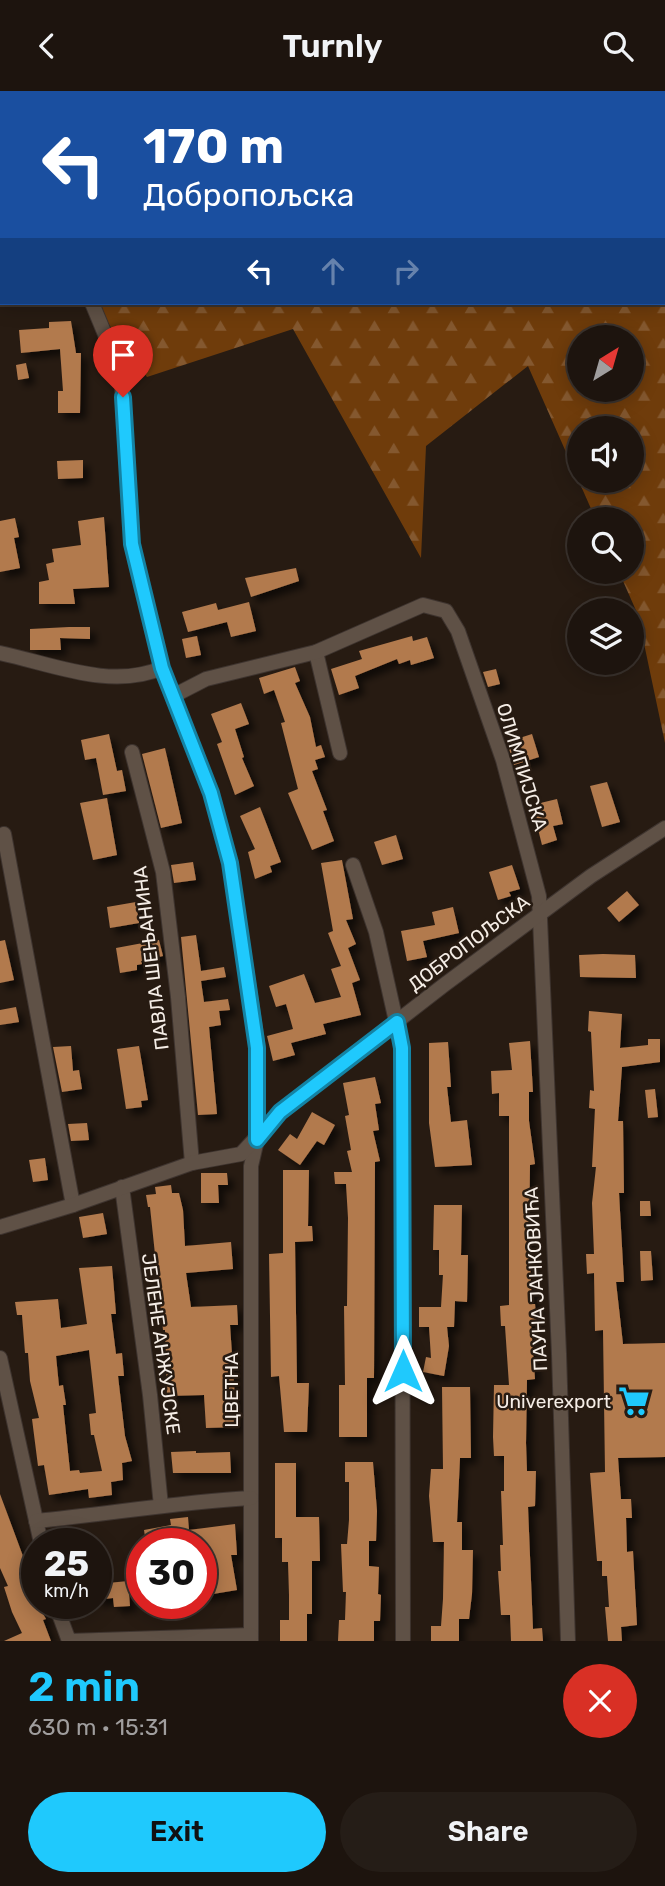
<!DOCTYPE html>
<html lang="en">
<head>
<meta charset="utf-8">
<style>
  :root { --surface:#1d140e; --page:#251d17; --text:#f1f3f6; --muted:#a09e9e; --line:#3b332e; --accent:#1fc9fd }
  body { margin:0; font-family:Rubik,sans-serif; background:var(--page); color:var(--text); height:100vh; display:flex; flex-direction:column; font-size:26px; white-space:nowrap }
  * { box-sizing:border-box; margin:0 }
  p { font-size:23px; color:var(--muted) }
  .icon { flex:none; width:38px; height:38px; fill:none; stroke:currentColor; stroke-width:2; stroke-linecap:round; stroke-linejoin:round }
  .map { position:relative; height:1550px; overflow:hidden }
  .drawer { display:flex; flex-direction:column; background:var(--surface); flex:1 }
  .drawer>* { flex:none }
  .hud { position:absolute; left:0px; top:0px; width:665px; height:214px; box-shadow:0 4px 18px #0003,0 0 0 2px var(--line); background:#1a4fa0; color:#fff; overflow:hidden }
  .needle { width:46px; rotate:37deg }
  .tools { position:absolute; left:567px; top:234px; display:grid; gap:14px }
  .tools a { display:grid; place-items:center; width:77px; height:77px; border-radius:50%; background:var(--surface); box-shadow:0 4px 18px #0003,0 0 0 2px var(--line); font-size:35px }
  .speed { position:absolute; left:21px; top:1437px; display:flex; gap:14px; font-size:35px; font-weight:700; text-align:center }
  .speed>* { display:grid; place-content:center; width:91px; height:91px; border-radius:50%; background:var(--surface); box-shadow:0 4px 18px #0003,0 0 0 2px var(--line); line-height:1 }
  .speed small { font-size:18px; font-weight:400 }
  .speed .limit { border:10px solid #d22; background:#fff; color:#111 }
  .pin { position:absolute; display:grid; place-items:center; width:60px; height:60px; color:#fff; margin:-72px -30px; border-radius:50% 50% 50% 0; rotate:-45deg; box-shadow:0 0 7px #0007 }
  .pin .icon { rotate:45deg }
  .me { position:absolute; width:77px; margin:-38px; rotate:0deg; stroke-linejoin:round; filter:drop-shadow(0 0 5px #0008) }
  .turn { display:flex; align-items:center; gap:24px; height:147px; padding:0 28px; font-size:32px }
  .turn .icon { width:91px; height:91px; stroke-width:2.5 }
  .turn b { display:block; font-size:49px; line-height:60px }
  .lanes { display:flex; align-items:center; height:66px; padding:0 28px; background:#0003; justify-content:center; gap:35px; direction:ltr }
  .lanes .off { opacity:.35 }
  .round { display:grid; place-items:center; flex:none; width:74px; height:74px; border-radius:37px; background:var(--page) }
  .head { display:flex; align-items:center; justify-content:space-between; height:119px; padding:0 28px }
  h1 { font-size:42px; font-weight:600; line-height:52px; color:var(--accent) }
  .cta { display:flex; gap:14px; margin-top:auto; padding:14px 28px }
  .cta a { flex:1; height:80px; border-radius:42px; background:var(--accent); color:#111; font-size:28px; font-weight:600; line-height:80px; text-align:center }
  .cta a+a { background:var(--page); color:var(--text) }
  header { display:flex; justify-content:space-between; align-items:center; height:91px; padding:0 28px; background:var(--surface); font-size:32px; font-weight:600 }
  .map>svg:first-child { display:block }
  .forest { fill:url(#forest-firs); fill-rule:evenodd }
  .building { fill:#b27a4e; fill-rule:evenodd; filter:url(#shadow) }
  .lines { fill:none; stroke-linecap:round; stroke-linejoin:round }
  .minor-casing { stroke:#3e342f; stroke-width:16 }
  .minor { stroke:#5f5146; stroke-width:14 }
  .route-casing { stroke:#1483a4; stroke-width:18 }
  .route { stroke:#1fc9fd; stroke-width:12 }
  .labels { text-anchor:middle; dominant-baseline:central; stroke-width:5; stroke-linejoin:round; paint-order:stroke }
  .street-label { font-size:19px; fill:#f5ede6; stroke:#271b12 }
  .poi-label { font-size:19px; fill:#f5ede6; stroke:#271b12; text-anchor:end }
</style>
</head>
<body>
<header><svg class="icon" aria-label="back" viewBox="0 0 24 24"><path d="M15 5l-7 7 7 7"/></svg>Turnly<svg class="icon" aria-label="search" viewBox="0 0 24 24"><circle cx="10" cy="10" r="6"/><path d="M15 15l6 6"/></svg></header>
<div class="map">
<svg width="665" height="1550" viewBox="0 0 665 1550">
  <defs>
    <pattern id="forest-firs" width="22" height="20" patternUnits="userSpaceOnUse" patternTransform="scale(1.75)"><rect width="22" height="20" fill="#6f3c0b"/><path d="M5 1l3.5 6h-7zM16 11l3.5 6h-7z" fill="#84582f"/></pattern>
    <filter id="shadow"><feDropShadow dx="6" dy="6" stdDeviation="3.5" flood-color="#0009"/></filter>
  </defs>
  <rect width="100%" height="100%" fill="#271b12"/>
  <path class="forest" d="M493 0H665V652L638 524 619 481H632V429H596L528 275 426 355 421 467 293 238 147 286 93 212H663V2ZM579 247H632V299H579ZM579 338H632V390H579Z"/>
  <g class="building">
    <path d="M71 230 76 262H81L80 322H58V300H63L60 258 21 262 19 239 49 237V231Z"/>
    <path d="M26 272 29 287 18 289 16 274Z"/>
    <path d="M83 369V387L58 388 57 370Z"/>
    <path d="M104 426 109 496 73 498 75 513H39V491L49 489 46 473 54 471 52 458 81 454 78 430Z"/>
    <path d="M15 427 19 446 14 447 20 477 0 481V430Z"/>
    <path d="M296 477 299 490 251 506 245 487Z"/>
    <path d="M249 511 256 540 231 546 227 531 188 541 182 521 216 512 218 519Z"/>
    <path d="M69 536H90V548L60 547 61 559H30V538Z"/>
    <path d="M197 545 201 564 186 567 182 548Z"/>
    <path d="M412 545 413 550 427 546 434 567 411 574 410 569 399 573 397 568 355 585 359 597 339 604 331 578 362 568 359 560Z"/>
    <path d="M295 576 300 590 295 592 310 626 316 656 321 654 325 666 315 669 318 678 312 680 327 719 323 720 334 750 312 759 288 702 298 698 281 632 285 631 274 599 264 603 259 587Z"/>
    <path d="M496 578 500 593 488 596 483 581Z"/>
    <path d="M241 612 249 633 235 638 244 666 242 667 254 695 235 704 217 653 222 651 211 623Z"/>
    <path d="M109 643 117 680 122 679 126 700 103 704 96 667 85 669 81 649Z"/>
    <path d="M532 643 539 666 514 674 507 651Z"/>
    <path d="M165 657 182 732 161 737 142 663Z"/>
    <path d="M607 691 620 731 602 736 590 695Z"/>
    <path d="M107 707 117 764 93 769 80 712Z"/>
    <path d="M557 708 563 733 553 735 557 749 542 754 532 714Z"/>
    <path d="M260 716 281 771 270 775 272 781 255 788 248 761 255 758 240 725Z"/>
    <path d="M396 744 403 768 382 774 374 751Z"/>
    <path d="M342 769 353 828 346 829 356 853 348 857 360 889 352 892 361 924 323 933 326 943 291 952 295 964 273 970 267 945 293 938 286 913 276 916 269 895 304 883 315 912 341 906 331 878 341 875 328 842 333 840 321 772Z"/>
    <path d="M193 771 196 789 174 792 171 774Z"/>
    <path d="M512 774 520 798 509 801 511 805 498 809 489 781Z"/>
    <path d="M627 800 639 814 619 831 607 817Z"/>
    <path d="M136 811 139 832 110 837 107 816Z"/>
    <path d="M453 816 459 842 423 850 427 866 407 870 401 840 435 834 432 821Z"/>
    <path d="M196 844 201 880 224 876 226 886 201 890 204 911 228 908 230 919 219 920 221 934 209 936 217 1023 198 1024 181 846Z"/>
    <path d="M5 849 14 889 0 892V850Z"/>
    <path d="M159 849 163 865 141 870 142 873 137 874V879L120 882 116 857Z"/>
    <path d="M603 863 635 864 636 887 580 886 579 864Z"/>
    <path d="M16 916 19 931 0 934V919Z"/>
    <path d="M589 920 622 923 620 957 648 954V948H660V971L622 976 618 1030H623L624 1102H619L624 1191H616L623 1253 665 1252V1366L618 1367 621 1408H631L632 1427H626L627 1461 633 1460 637 1534 621 1536 622 1550H608L605 1516H609L607 1485H602V1470H597L590 1382 605 1381 603 1239 595 1240 594 1182 587 1183 586 1163H594L592 1112 596 1076H592L595 1018 589 1017 590 999 594 1000 591 941 588 940Z"/>
    <path d="M530 950 533 1001H529V1030L535 1073 530 1074 529 1151 532 1213H535L537 1233H531L535 1288 527 1289 526 1352 527 1380H536L535 1415 528 1416 533 1538 542 1537 543 1550H511L510 1524H501L498 1480H501L500 1454H503L501 1400H504V1365H494L493 1346 494 1294H509L505 1235H501L500 1215 509 1214V1025H499V1002L492 1003 491 980 512 979 509 952Z"/>
    <path d="M448 951 451 996H447L451 1031 467 1029 472 1074 435 1076 429 1032V952Z"/>
    <path d="M71 955 73 980 79 979 82 998 62 1001 53 956Z"/>
    <path d="M139 955 148 1009 141 1010 142 1016 126 1018 117 958Z"/>
    <path d="M375 986 381 1012 375 1013 379 1039 373 1040 380 1070 375 1071 374 1287H367V1346H339V1294H345L344 1215H347L348 1127 346 1093H335L334 1081H352L347 1060 351 1059 345 1025 349 1024 343 992Z"/>
    <path d="M655 998 658 1026 648 1027 645 999Z"/>
    <path d="M312 1021 335 1034 324 1054 317 1050 300 1074 278 1059 290 1043 297 1048Z"/>
    <path d="M87 1032 89 1049 71 1050 68 1033Z"/>
    <path d="M45 1067 48 1089 33 1091 29 1069Z"/>
    <path d="M283 1079H309L308 1135H312L313 1150 295 1151 297 1292H309L307 1341H284L279 1285 271 1286 269 1163 283 1162Z"/>
    <path d="M201 1082H227L228 1094H218L219 1112H201Z"/>
    <path d="M171 1094 172 1102H179L183 1119 185 1155 231 1151 233 1178 186 1182 191 1216 237 1214 238 1234H230L237 1336 206 1337 204 1304 167 1305 165 1239H163L150 1116H148L146 1104 156 1103 155 1096Z"/>
    <path d="M640 1110H650L651 1125H640Z"/>
    <path d="M434 1114H462L461 1164H468L467 1211 455 1210 454 1236H447L449 1255 444 1285 423 1281 426 1266 431 1267 429 1236H419V1216H441L443 1184H439V1159H433Z"/>
    <path d="M103 1122 107 1143 83 1147 79 1126Z"/>
    <path d="M640 1160H651L653 1189 641 1190Z"/>
    <path d="M112 1175 116 1223H111L116 1263 122 1262 124 1285H118L125 1345 132 1370 122 1372 123 1389 111 1391 112 1404 89 1407 88 1398 49 1404 44 1374 38 1375 32 1328 39 1327 30 1290 28 1262H25L22 1224H17L15 1211 58 1208 61 1237 87 1233 79 1177ZM89 1259 96 1322 89 1323 91 1344H94L102 1380 80 1382 79 1379 70 1380 63 1314H66L63 1294 59 1295 56 1265Z"/>
    <path d="M442 1296H470L471 1367H460L457 1431H462V1459H473L472 1503 469 1528H459V1550H431V1535H441L443 1508 444 1451H433L429 1405 431 1378H443Z"/>
    <path d="M196 1360V1362L230 1361 231 1382H173L171 1361Z"/>
    <path d="M345 1371H373L377 1420 376 1450H369V1475L379 1476 378 1503 381 1504 380 1530H374V1550H338L339 1529H345L346 1501H343L341 1453H347L349 1429V1391H345Z"/>
    <path d="M275 1372H296V1426H319L320 1470H312V1523H307V1550H280V1529H289V1504L288 1471H282V1447H275Z"/>
    <path d="M0 1403 37 1503V1512L46 1528 43 1529 51 1550H4L22 1542 12 1521 4 1496 8 1495 0 1477Z"/>
    <path d="M188 1426 189 1439 235 1433 237 1464H231L237 1499 201 1505V1487L214 1486 211 1461 201 1462V1452H146L144 1439 171 1434 170 1428Z"/>
    <path d="M107 1488 108 1492 128 1490 130 1515 114 1516 113 1507 96 1509V1489Z"/>
  </g>
  <g class="lines">
    <defs>
      <g id="minor">
        <path d="M51 2 52 0"/>
        <path d="M92 212 121 282 132 453 162 577 211 702 230 772 258 957 257 1049 251 1075V1550"/>
        <path d="M316 561 340 662"/>
        <path d="M0 562C52 573 111 599 162 577"/>
        <path d="M175 604 206 588 316 561 423 514 446 520 458 540 503 669 539 805 559 1263 568 1550"/>
        <path d="M132 661 163 781 178 906 192 1072"/>
        <path d="M4 743 73 1114"/>
        <path d="M353 774 376 841 402 957 403 1550"/>
        <path d="M122 1096 150 1304 161 1415"/>
        <path d="M0 1136 73 1114 192 1072 241 1063 280 1021 444 894 591 785 665 737"/>
        <path d="M0 1267 41 1452"/>
        <path d="M36 1430C108 1423 179 1411 251 1407"/>
        <path d="M55 1512 69 1550 251 1544"/>
      </g>
    </defs>
    <use href="#minor" class="minor-casing"/>
    <use href="#minor" class="minor"/>
  </g>
  <g class="lines">
    <defs>
      <path id="route" d="M123 306 132 453 162 577 211 702 230 772 257 957V1049L280 1021 397 931 402 957 403 1280"/>
    </defs>
    <use href="#route" class="route-casing"/>
    <use href="#route" class="route"/>
  </g>
  <defs>
    <symbol id="supermarket-bare" viewBox="-9 -9 18 18"><path d="M-6-5.5h2.5l.6 2H6L4.5 2H-2.5L-4.4-4H-6ZM-1.5 3.2a1.3 1.3 0 1 0 .1 0ZM3 3.2a1.3 1.3 0 1 0 .1 0Z" fill="#1fc9fd" stroke="#271b12" stroke-width="2.5" paint-order="stroke"/></symbol>
  </defs>
  <g fill-rule="evenodd">
    <use href="#supermarket-bare" x="612" y="1288" width="44" height="44"/>
  </g>
  <g class="labels">
    <g class="street-label">
      <text transform="translate(522 676) rotate(73)">ОЛИМПИЈСКА</text>
      <text transform="translate(469 852) rotate(-37)">ДОБРОПОЉСКА</text>
      <text transform="translate(151 867) rotate(-97)">ПАВЛА ШЕЊАНИНА</text>
      <text transform="translate(536 1188) rotate(-93)">ПАУНА ЈАНКОВИЋА</text>
      <text transform="translate(161 1253) rotate(82)">ЈЕЛЕНЕ АНЖУЈСКЕ</text>
      <text transform="translate(231 1299) rotate(-90)">ЦВЕТНА</text>
    </g>
    <g class="poi-label">
      <text x="611" y="1310">Univerexport</text>
    </g>
  </g>
</svg>
<div class="tools">
<a><svg class="needle" viewBox="-14 -14 28 28"><path d="M0-13l5 13h-10z" fill="#e53935"/><path d="M0 13l5-13h-10z" fill="#a09e9e"/></svg></a>
<a><svg class="icon" aria-label="sound" viewBox="0 0 24 24"><path d="M4 9h4l5-4v14l-5-4H4zM17 9q2 3 0 6"/></svg></a>
<a><svg class="icon" aria-label="search" viewBox="0 0 24 24"><circle cx="10" cy="10" r="6"/><path d="M15 15l6 6"/></svg></a>
<a><svg class="icon" aria-label="layers" viewBox="0 0 24 24"><path d="M12 4l9 5-9 5-9-5zM3 14l9 5 9-5"/></svg></a>
</div>
<div class="speed"><div>25<small>km/h</small></div><div class="limit">30</div></div>
<div class="pin" style="left:123px;top:306px;background:#d93025"><svg class="icon" aria-label="arrive" viewBox="0 0 24 24"><path d="M6 21V4h12l-3 4 3 4H6"/></svg></div>
<svg class="me" style="left:403px;top:1280px" viewBox="-20 -20 40 40"><path d="M0-17L14 15 0 8-14 15z" fill="#1fc9fd" stroke="#fff" stroke-width="4"/></svg>
<div class="hud">
<div class="turn"><svg class="icon" aria-label="left" viewBox="0 0 24 24"><path d="M17 20v-9H6M10 6l-5 5 5 5"/></svg><div><b>170 m</b>Добропољска</div></div>
<div class="lanes"><svg class="icon" aria-label="left" viewBox="0 0 24 24"><path d="M17 20v-9H6M10 6l-5 5 5 5"/></svg><svg class="icon off" aria-label="ahead" viewBox="0 0 24 24"><path d="M12 20V5M6 11l6-6 6 6"/></svg><svg class="icon off" aria-label="right" viewBox="0 0 24 24"><path d="M7 20v-9h11M14 6l5 5-5 5"/></svg></div>
</div>
</div>
<section class="drawer">
<div class="head"><div><h1>2 min</h1><p>630 m · 15:31</p></div><a class="round" style="background:#d93025;color:#fff"><svg class="icon" aria-label="close" viewBox="0 0 24 24"><path d="M6 6l12 12M18 6L6 18"/></svg></a></div>
<div class="cta"><a>Exit</a><a>Share</a></div>
</section>
</body>
</html>
